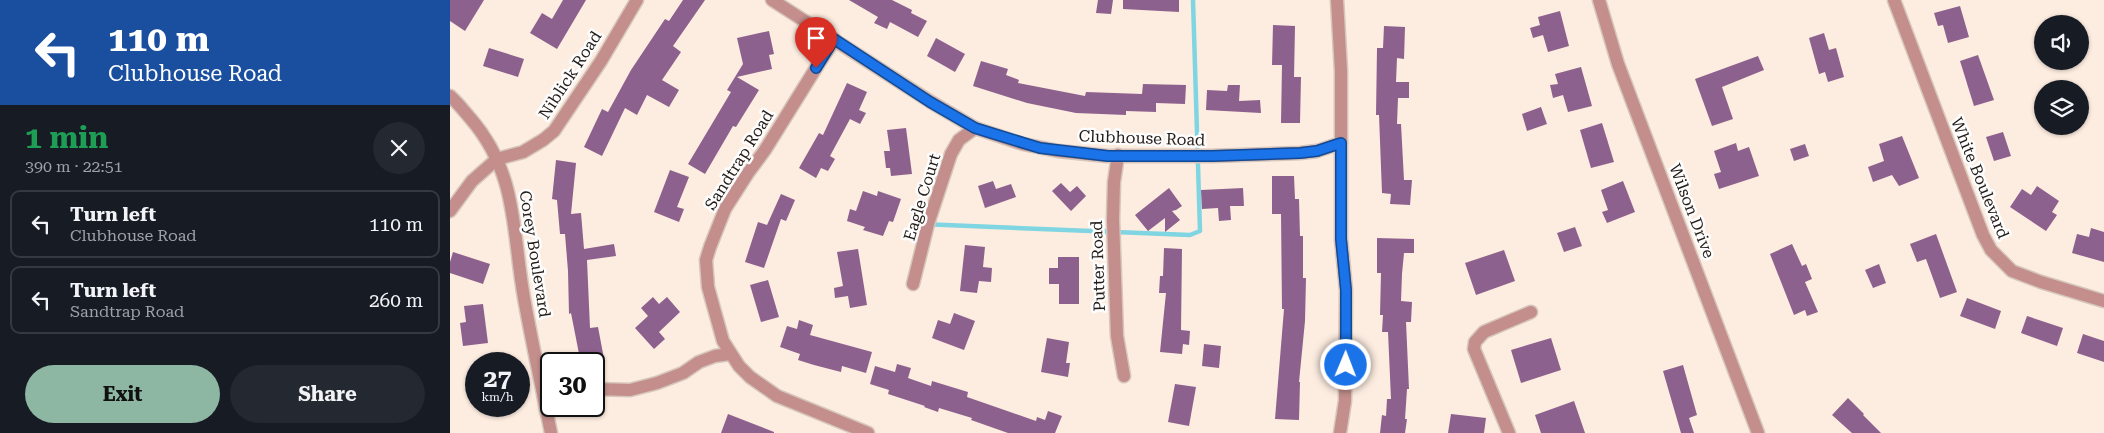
<!DOCTYPE html>
<html lang="en">
<head>
<meta charset="utf-8">
<style>
  :root { --surface:#171b24; --page:#242831; --text:#f1f3f6; --muted:#9ea1a6; --line:#363941; --accent:#8db6a3 }
  body { margin:0; font-family:"Roboto Serif",serif; background:var(--page); color:var(--text); height:100vh; display:flex; flex-direction:column; font-size:19px; white-space:nowrap }
  * { box-sizing:border-box; margin:0 }
  p { font-size:16px; color:var(--muted) }
  .icon { flex:none; width:28px; height:28px; fill:none; stroke:currentColor; stroke-width:2; stroke-linecap:round; stroke-linejoin:round }
  .map { position:relative; flex:1; overflow:hidden }
  .sheet { display:flex; flex-direction:column; background:var(--surface); width:450px }
  .sheet>* { flex:none }
  .banner { background:#1a4fa0; color:#fff; overflow:hidden }
  .buttons { position:absolute; left:1584px; top:15px; display:grid; gap:10px }
  .buttons a { display:grid; place-items:center; width:55px; height:55px; border-radius:50%; background:var(--surface); box-shadow:0 1px 4px #0004; font-size:25px }
  .speed { position:absolute; left:15px; top:352px; display:flex; gap:10px; font-size:25px; font-weight:700; text-align:center }
  .speed>* { display:grid; place-content:center; width:65px; height:65px; border-radius:50%; background:var(--surface); box-shadow:0 1px 4px #0004; line-height:1 }
  .speed small { font-size:12px; font-weight:400 }
  .speed .limit { border:2px solid #111; border-radius:8px; background:#fff; color:#111 }
  .pin { position:absolute; display:grid; place-items:center; width:42px; height:42px; color:#fff; margin:-51px -21px; border-radius:50% 50% 50% 0; rotate:-45deg; box-shadow:0 0 5px #0007 }
  .pin .icon { rotate:45deg }
  .me { position:absolute; width:55px; margin:-28px; rotate:1deg; stroke-linejoin:round; filter:drop-shadow(0 0 4px #0008) }
  .turn { display:flex; align-items:center; gap:18px; height:105px; padding:0 25px; font-size:22px }
  .turn .icon { width:65px; height:65px; stroke-width:2.5 }
  .turn b { display:block; font-size:35px; line-height:42px }
  .round { display:grid; place-items:center; flex:none; width:52px; height:52px; border-radius:26px; background:var(--page) }
  .overview { display:flex; align-items:center; justify-content:space-between; height:85px; padding:0 25px }
  h1 { font-size:30px; font-weight:700; line-height:38px; color:#1e9e55 }
  .cta { display:flex; gap:10px; margin-top:auto; padding:10px 25px }
  .cta a { flex:1; height:58px; border-radius:30px; background:var(--accent); color:#111; font-size:20px; font-weight:700; line-height:58px; text-align:center }
  .cta a+a { background:var(--page); color:var(--text) }
  ul { padding:0; list-style:none }
  li { display:flex; align-items:center; gap:15px; height:68px; margin:0 10px 8px; padding:0 15px; border:2px solid var(--line); border-radius:10px }
  li div { flex:1 }
  li b { display:block; font-size:19px }
  li em { font-style:normal }
  main { display:flex; flex:1; min-height:0 }
  .map>svg:first-child { display:block }
  .lines { fill:none; stroke-linecap:round; stroke-linejoin:round }
  .stream { stroke:#7fd5e1; stroke-width:4.5 }
  .building { fill:#8d618d }
  .minor-casing { stroke:#d6c6bc; stroke-width:15 }
  .minor { stroke:#c38e8b; stroke-width:12 }
  .route-casing { stroke:#114b97; stroke-width:12 }
  .route { stroke:#1a73e8; stroke-width:9 }
  .labels { text-anchor:middle; dominant-baseline:central; stroke-width:5; stroke-linejoin:round; paint-order:stroke }
  .street-label { font-size:16px; fill:#221b16; stroke:#fdfdfd }
</style>
</head>
<body>
<main>
<section class="sheet">
<div class="banner">
<div class="turn"><svg class="icon" aria-label="left" viewBox="0 0 24 24"><path d="M17 20v-9H6M10 6l-5 5 5 5"/></svg><div><b>110 m</b>Clubhouse Road</div></div>
</div>
<div class="overview"><div><h1>1 min</h1><p>390 m · 22:51</p></div><a class="round"><svg class="icon" aria-label="close" viewBox="0 0 24 24"><path d="M6 6l12 12M18 6L6 18"/></svg></a></div>
<ul>
<li><svg class="icon" aria-label="left" viewBox="0 0 24 24"><path d="M17 20v-9H6M10 6l-5 5 5 5"/></svg><div><b>Turn left</b><p>Clubhouse Road</p></div><em>110 m</em></li>
<li><svg class="icon" aria-label="left" viewBox="0 0 24 24"><path d="M17 20v-9H6M10 6l-5 5 5 5"/></svg><div><b>Turn left</b><p>Sandtrap Road</p></div><em>260 m</em></li>
</ul>
<div class="cta"><a>Exit</a><a>Share</a></div>
</section>
<div class="map">
<svg width="1654" height="433" viewBox="0 0 1654 433">
  <rect width="100%" height="100%" fill="#fdece0"/>
  <g class="lines">
    <path class="stream" d="M471 224 740 235 750 231 743 0"/>
  </g>
  <g class="building">
    <path d="M0 0H34L15 31 0 21Z"/>
    <path d="M113 0H136L107 49 80 33 92 13 102 19Z"/>
    <path d="M233 0H255L223 46 231 52 212 80 229 90 219 107 197 95 187 115 175 108 152 156 134 147 152 109 158 112 181 70 215 19 219 21Z"/>
    <path d="M399 0H442L462 10 461 13 477 21 468 37 440 22 437 29 424 23 428 17Z"/>
    <path d="M648 0H663L661 14 646 13Z"/>
    <path d="M673 0H729V12L673 9Z"/>
    <path d="M1510 6 1519 37 1498 43 1493 25 1488 26 1484 13Z"/>
    <path d="M1110 11 1119 46 1098 52 1093 35 1083 38 1080 28 1090 25 1088 17Z"/>
    <path d="M823 25 845 26 844 77H851L850 123H831L832 65H822Z"/>
    <path d="M934 26 955 27 954 59 947 58 946 82H959V98H948L947 124H951L954 180H962L960 205 940 204 941 194 932 193 929 115H926L927 48H933Z"/>
    <path d="M319 31 324 54 319 55 322 69 287 77 309 90 286 127 283 126 255 174 238 164 281 92 277 90 293 64 287 38Z"/>
    <path d="M1374 33 1379 50 1386 48 1394 77 1378 82 1375 72 1369 74 1359 38Z"/>
    <path d="M486 38 515 54 505 72 477 56Z"/>
    <path d="M39 48 74 59 68 77 33 66Z"/>
    <path d="M1528 55 1544 100 1524 106 1510 61Z"/>
    <path d="M1308 56 1314 70 1272 87 1283 119 1262 126 1245 79Z"/>
    <path d="M531 61 558 69 556 75 569 80 568 83 635 96 636 92 692 94 693 84 736 85 735 104 706 103V112L676 111V115L626 113 577 103 523 86Z"/>
    <path d="M1131 67 1142 106 1118 112 1113 95 1103 98 1100 85 1108 84 1105 74Z"/>
    <path d="M397 83 417 92 409 110 416 113 410 124 400 119 380 156 385 159 378 171 371 168 366 178 349 168 369 133 373 135Z"/>
    <path d="M778 85H790L789 101 810 100 811 113 756 110 757 90 777 91Z"/>
    <path d="M1091 107 1097 124 1077 131 1072 114Z"/>
    <path d="M1152 123 1164 162 1141 168 1130 130Z"/>
    <path d="M456 128 462 174 441 176 440 168H436L434 151H440L437 130Z"/>
    <path d="M1553 132 1561 156 1544 161 1536 137Z"/>
    <path d="M1452 136 1469 178 1449 186 1442 175 1423 182 1418 167 1434 161 1429 144Z"/>
    <path d="M1286 143 1288 151 1299 147 1309 176 1269 189 1264 174 1271 172 1264 151Z"/>
    <path d="M1355 144 1359 156 1344 161 1340 149Z"/>
    <path d="M106 160 126 163 121 214 131 213 134 249 164 244 166 256 137 260 140 328 148 327 155 364H131L121 313 119 314 118 271 115 234H110L107 200 102 199Z"/>
    <path d="M220 170 239 177 227 207 234 209 229 222 204 212Z"/>
    <path d="M822 176H844L845 199H849L850 236H853V278H856L855 321 849 382H850L849 420 825 419 834 309H832L831 214H822Z"/>
    <path d="M543 181 546 189 561 184 566 197 535 208 528 186Z"/>
    <path d="M1173 181 1185 212 1157 223 1152 212 1158 210 1151 190Z"/>
    <path d="M611 183 620 192 627 186 636 196 621 211 602 191Z"/>
    <path d="M1587 186 1609 201 1602 212 1607 215 1596 231 1560 207 1572 189 1581 195Z"/>
    <path d="M719 188 732 206 726 210 722 211 730 220 715 232V218L698 231 685 215Z"/>
    <path d="M793 188 794 206H780L781 220 769 221 768 208 752 209 751 190Z"/>
    <path d="M413 191 427 196 428 191 451 199 443 222 439 221 433 236 413 230 415 227 397 221 400 209 406 211Z"/>
    <path d="M331 194 345 200 336 221 331 219 314 268 295 262 308 222 317 225Z"/>
    <path d="M1125 227 1132 246 1114 252 1107 233Z"/>
    <path d="M1641 228 1654 232V262L1622 253 1627 234 1639 237Z"/>
    <path d="M1486 234 1507 292 1490 298 1476 259 1467 262 1460 244Z"/>
    <path d="M927 238 964 239V253H954L952 274 951 301 962 302 961 322H956L959 389H957L955 419H957L955 433H930L932 415 936 416 937 399H941L938 332H932L933 315H930L931 273H927Z"/>
    <path d="M1342 244 1352 266 1356 264 1362 279 1355 282 1368 312 1357 316 1355 310 1344 315 1320 254Z"/>
    <path d="M515 245 535 247 533 267 542 268 541 282 529 281 527 293 510 291Z"/>
    <path d="M714 248 732 249 731 330 740 331 739 345 733 344 732 354 710 352 716 293H709L710 276H713Z"/>
    <path d="M408 249 417 305 400 308 398 296 385 298 384 288 393 286 387 252Z"/>
    <path d="M1054 250 1065 281 1026 295 1015 263Z"/>
    <path d="M3 252 40 264 33 284 0 273V262Z"/>
    <path d="M608 257H629V304H609V284H599V268H608Z"/>
    <path d="M1429 264 1436 283 1423 288 1415 270Z"/>
    <path d="M318 280 329 317 311 322 300 285Z"/>
    <path d="M203 297 209 304 217 297 230 312 209 332 215 339 204 349 185 328 198 316 191 308Z"/>
    <path d="M1517 298 1551 311 1545 329 1510 316Z"/>
    <path d="M33 304 38 343 13 346 10 323 16 322 14 306Z"/>
    <path d="M504 313 525 321 514 350 482 338 488 320 500 324Z"/>
    <path d="M1577 316 1613 328 1607 346 1571 333Z"/>
    <path d="M349 320 363 325 360 335 422 352 416 373 392 366 391 372 364 365 348 360 350 354 330 347 337 326 347 329Z"/>
    <path d="M1633 334 1654 341V362L1627 353Z"/>
    <path d="M597 338 619 342 616 363H620L618 377 591 372Z"/>
    <path d="M1101 338 1111 370 1071 383 1061 350Z"/>
    <path d="M754 344 771 346 769 368 752 366Z"/>
    <path d="M447 364 461 368 458 378 481 386 482 381 518 392 517 397 586 421 587 417 595 420 598 411 612 416 605 433H558L521 420 522 418 489 408 488 412 474 407 475 406 438 394 439 390 420 384 425 366 445 372Z"/>
    <path d="M1233 365 1247 415 1239 418 1244 433H1231L1213 371Z"/>
    <path d="M725 384 746 387 739 426 718 422Z"/>
    <path d="M1398 398 1414 414 1413 415 1431 433H1402L1382 415Z"/>
    <path d="M1124 401 1135 433H1091L1085 415Z"/>
    <path d="M278 414 324 432V433H271Z"/>
    <path d="M1001 414 1036 418 1034 433H998Z"/>
  </g>
  <g class="lines">
    <defs>
      <g id="minor">
        <path d="M322 0 481 102 525 128 573 144 608 151 657 156H762L850 153 867 151 891 143"/>
        <path d="M887 0 891 71V239L896 290 895 401 890 433"/>
        <path d="M1149 0 1168 64 1308 433"/>
        <path d="M1444 0 1533 235 1541 250 1562 271 1591 282 1654 301"/>
        <path d="M384 39 315 150 298 173 275 209 260 247 256 260 258 287 273 341 289 366 300 377 327 396 418 433"/>
        <path d="M0 96C8 103 14 111 21 119 68 174 62 231 74 298 82 343 92 388 101 433"/>
        <path d="M668 155 664 182 663 219 667 336 674 376"/>
        <path d="M0 211 22 181 47 159 73 152 93 140 104 131 151 61 187 0"/>
        <path d="M463 284 478 224 501 154 509 140 525 128"/>
        <path d="M144 389 180 390 207 383 233 373 249 362 265 356 280 354"/>
        <path d="M1059 433 1024 349 1025 342 1034 332 1081 312"/>
      </g>
    </defs>
    <use href="#minor" class="minor-casing"/>
    <use href="#minor" class="minor"/>
  </g>
  <g class="lines">
    <defs>
      <path id="route" d="M366 68 384 39 480 102 525 128 590 148 658 156H762L850 153 867 151 891 143V239L896 290V365"/>
    </defs>
    <use href="#route" class="route-casing"/>
    <use href="#route" class="route"/>
  </g>
  <g class="labels">
    <g class="street-label">
      <text transform="translate(120 75) rotate(-57)">Niblick Road</text>
      <text transform="translate(692 138) rotate(2)">Clubhouse Road</text>
      <text transform="translate(289 160) rotate(-58)">Sandtrap Road</text>
      <text transform="translate(1530 178) rotate(68)">White Boulevard</text>
      <text transform="translate(472 197) rotate(-73)">Eagle Court</text>
      <text transform="translate(1242 211) rotate(69)">Wilson Drive</text>
      <text transform="translate(85 254) rotate(81)">Corey Boulevard</text>
      <text transform="translate(648 266) rotate(-92)">Putter Road</text>
    </g>
  </g>
</svg>
<div class="buttons">
<a><svg class="icon" aria-label="sound" viewBox="0 0 24 24"><path d="M4 9h4l5-4v14l-5-4H4zM17 9q2 3 0 6"/></svg></a>
<a><svg class="icon" aria-label="layers" viewBox="0 0 24 24"><path d="M12 4l9 5-9 5-9-5zM3 14l9 5 9-5"/></svg></a>
</div>
<div class="speed"><div>27<small>km/h</small></div><div class="limit">30</div></div>
<div class="pin" style="left:366px;top:68px;background:#d93025"><svg class="icon" aria-label="arrive" viewBox="0 0 24 24"><path d="M6 21V4h12l-3 4 3 4H6"/></svg></div>
<svg class="me" style="left:896px;top:365px" viewBox="-20 -20 40 40"><circle r="17" fill="#1a73e8" stroke="#fff" stroke-width="3"/><path d="M0-11L8 9 0 5-8 9z" fill="#fff"/></svg>
</div>
</main>
</body>
</html>
